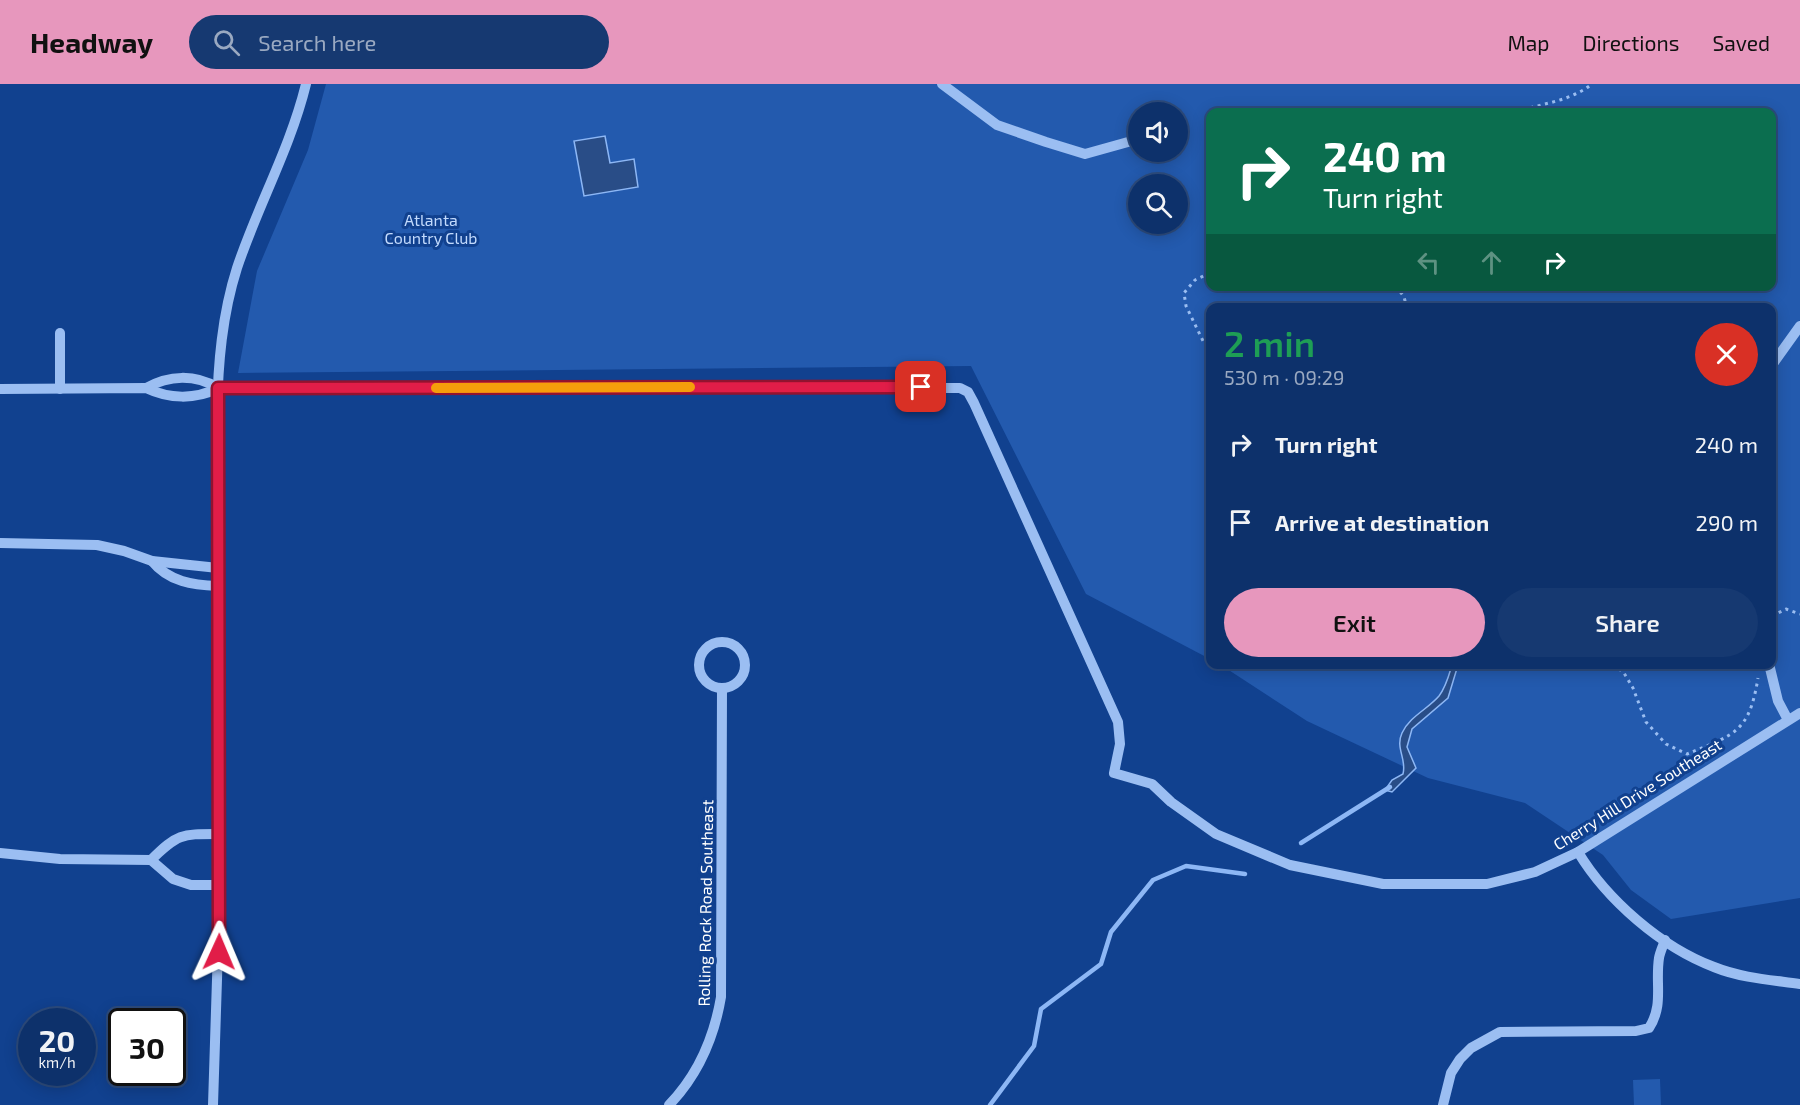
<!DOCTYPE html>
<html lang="en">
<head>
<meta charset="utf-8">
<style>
  :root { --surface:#0d316b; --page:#163971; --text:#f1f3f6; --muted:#9aa9c1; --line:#2d4c7e; --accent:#e797bd }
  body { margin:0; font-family:"Exo 2",sans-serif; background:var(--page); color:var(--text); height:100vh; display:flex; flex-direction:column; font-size:22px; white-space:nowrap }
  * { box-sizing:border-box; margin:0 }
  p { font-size:20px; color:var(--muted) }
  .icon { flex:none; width:33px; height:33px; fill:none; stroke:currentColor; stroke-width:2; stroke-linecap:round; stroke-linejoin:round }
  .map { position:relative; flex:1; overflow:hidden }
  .details { position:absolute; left:1206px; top:219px; width:570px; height:366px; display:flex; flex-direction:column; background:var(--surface); border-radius:12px; box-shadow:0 3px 15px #0003,0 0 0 2px var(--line) }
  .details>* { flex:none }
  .guide { position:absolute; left:1206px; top:24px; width:570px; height:183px; border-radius:12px; box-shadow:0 3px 15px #0003,0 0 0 2px var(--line); background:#0b6e4f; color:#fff; overflow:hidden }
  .tools { position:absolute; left:1128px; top:18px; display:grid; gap:12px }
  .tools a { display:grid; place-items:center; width:60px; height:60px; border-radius:50%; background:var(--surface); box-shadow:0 3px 15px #0003,0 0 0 2px var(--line); font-size:30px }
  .speed { position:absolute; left:18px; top:924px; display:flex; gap:12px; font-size:30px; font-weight:700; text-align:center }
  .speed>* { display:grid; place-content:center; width:78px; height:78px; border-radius:50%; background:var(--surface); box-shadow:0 3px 15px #0003,0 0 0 2px var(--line); line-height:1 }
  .speed small { font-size:15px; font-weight:400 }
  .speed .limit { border:3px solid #111; border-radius:9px; background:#fff; color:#111 }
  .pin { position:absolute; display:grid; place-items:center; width:51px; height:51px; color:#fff; margin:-26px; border-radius:12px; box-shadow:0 3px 9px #0006 }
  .me { position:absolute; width:66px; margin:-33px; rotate:1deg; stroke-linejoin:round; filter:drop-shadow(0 0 4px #0008) }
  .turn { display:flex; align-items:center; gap:21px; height:126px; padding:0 18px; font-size:27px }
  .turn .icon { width:78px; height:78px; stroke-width:2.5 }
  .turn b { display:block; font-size:42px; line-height:51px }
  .lanes { display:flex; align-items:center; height:57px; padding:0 18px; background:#0003; justify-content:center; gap:30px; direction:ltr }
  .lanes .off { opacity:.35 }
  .round { display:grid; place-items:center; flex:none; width:63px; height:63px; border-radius:32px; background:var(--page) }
  .headline { display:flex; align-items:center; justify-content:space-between; height:102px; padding:0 18px }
  h1 { font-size:36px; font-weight:600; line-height:45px; color:#1e9e55 }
  .primary-button { display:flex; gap:12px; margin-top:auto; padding:12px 18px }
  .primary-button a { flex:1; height:69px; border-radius:36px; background:var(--accent); color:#111; font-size:24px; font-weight:600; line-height:69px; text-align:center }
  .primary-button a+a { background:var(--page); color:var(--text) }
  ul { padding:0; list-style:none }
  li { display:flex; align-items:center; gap:18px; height:78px; padding:0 18px }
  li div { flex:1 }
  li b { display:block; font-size:22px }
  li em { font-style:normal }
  header { display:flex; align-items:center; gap:36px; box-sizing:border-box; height:84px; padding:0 30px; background:var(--accent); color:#111 }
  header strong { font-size:28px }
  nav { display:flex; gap:33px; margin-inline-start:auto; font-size:21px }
  .search { width:420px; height:54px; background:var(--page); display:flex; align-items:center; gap:15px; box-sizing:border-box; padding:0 21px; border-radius:33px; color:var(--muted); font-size:22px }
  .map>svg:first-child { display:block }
  .green { fill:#235aae; fill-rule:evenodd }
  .water { fill:#294d87; stroke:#8db7f5; stroke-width:1.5 }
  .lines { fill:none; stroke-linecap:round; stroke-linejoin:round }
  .stream { stroke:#8db7f5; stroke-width:4.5 }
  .path { stroke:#9bbef2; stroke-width:3; stroke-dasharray:3 4.5; stroke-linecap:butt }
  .minor { stroke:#9bbef2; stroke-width:10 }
  .route-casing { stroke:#92132f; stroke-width:15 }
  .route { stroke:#e11d48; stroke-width:10 }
  .slow { stroke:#f59e0b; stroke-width:10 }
  .labels { text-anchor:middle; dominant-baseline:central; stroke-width:6; stroke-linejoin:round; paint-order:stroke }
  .park-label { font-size:16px; fill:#c2dafd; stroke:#11418f }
  .street-label { font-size:16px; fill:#fff; stroke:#11418f }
</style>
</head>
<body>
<header>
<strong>Headway</strong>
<div class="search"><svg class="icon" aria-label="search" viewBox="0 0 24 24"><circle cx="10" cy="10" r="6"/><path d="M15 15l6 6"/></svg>Search here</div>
<nav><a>Map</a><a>Directions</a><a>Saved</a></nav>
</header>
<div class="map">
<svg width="1800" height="1021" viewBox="0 0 1800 1021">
  <rect width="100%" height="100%" fill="#11418f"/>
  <g class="green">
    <path d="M326 0H1800V814L1671 835 1631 806 1603 771 1525 719 1428 694 1307 637 1221 581 1772 580V224H1210V575L1086 510 971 282 238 289 257 187 308 66ZM1138 28H1178V68H1138ZM1210 28H1772V202H1210ZM1138 100H1178V140H1138Z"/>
    <path d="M1660 995 1661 1021H1634L1633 996Z"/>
  </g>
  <g class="water">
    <path d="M605 52 610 79 634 75 638 103 584 112 574 57Z"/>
    <path d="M1452 581H1458L1448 614 1412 645 1407 663 1416 684 1392 708 1385 706 1392 696 1403 690C1407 675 1395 664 1402 649 1410 632 1428 625 1439 612 1446 603 1449 591 1452 581Z"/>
  </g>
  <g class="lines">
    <g class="stream">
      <path d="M1301 759 1390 703"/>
      <path d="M990 1021 1034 962 1041 925 1101 880 1111 848 1153 796 1186 782 1245 790"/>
    </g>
    <g class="path">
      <path d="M1516 28C1542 19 1569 18 1592 0"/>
      <path d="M1210 189 1195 196 1184 209 1186 222 1204 259 1210 262"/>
      <path d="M1396 202 1404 213 1407 224"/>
      <path d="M1772 532 1786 525 1800 530"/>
      <path d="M1613 580 1624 589 1633 604 1646 638 1666 660 1687 670C1735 650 1749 649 1758 594"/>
    </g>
    <g class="minor">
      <path d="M942 0 997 41 1046 58 1085 70 1128 58"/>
      <path d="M1772 281 1800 242"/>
      <path d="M146 304C169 291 195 290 218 304"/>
      <path d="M0 305 146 304C169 315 195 316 218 304H960L968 308 974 319 1118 638 1120 660 1114 689 1152 700 1171 718 1216 750 1290 781 1383 800H1487L1535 788 1578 768 1800 629"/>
      <path d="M60 305V249"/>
      <path d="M0 459 97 461 124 467 152 477 218 484"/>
      <path d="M152 477C169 498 193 501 218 502"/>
      <circle cx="722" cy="581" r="23"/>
      <path d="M1769 580 1778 617 1787 634"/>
      <path d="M1578 768C1607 816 1661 863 1714 883 1741 894 1772 896 1800 900"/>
      <path d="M0 769 60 775 151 776 173 795 191 801H220"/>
      <path d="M151 776C178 749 182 750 220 750"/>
      <path d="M213 1021 220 801 217 329C218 280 222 231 237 184 258 121 290 65 306 0"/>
      <path d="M669 1021C698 991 714 954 721 913L722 604"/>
      <path d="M1443 1021 1451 989 1460 975 1471 964 1500 948 1636 947 1649 944C1664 921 1655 900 1659 874 1660 868 1663 862 1665 856"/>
    </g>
  </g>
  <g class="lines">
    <defs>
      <path id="route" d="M219 868 218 304 921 303"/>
    </defs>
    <use href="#route" class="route-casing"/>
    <use href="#route" class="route"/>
    <path class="slow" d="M436 304 690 303"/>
  </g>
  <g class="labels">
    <g class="park-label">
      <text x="431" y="135">Atlanta<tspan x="431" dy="18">Country Club</tspan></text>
    </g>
    <g class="street-label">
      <text transform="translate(1637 710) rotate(-32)">Cherry Hill Drive Southeast</text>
      <text transform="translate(705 819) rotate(-89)">Rolling Rock Road Southeast</text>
    </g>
  </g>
</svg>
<div class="tools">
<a><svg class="icon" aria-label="sound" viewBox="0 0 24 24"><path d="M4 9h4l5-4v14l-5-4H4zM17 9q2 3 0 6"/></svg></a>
<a><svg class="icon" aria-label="search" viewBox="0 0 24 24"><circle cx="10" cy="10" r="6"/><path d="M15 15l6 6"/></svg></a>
</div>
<div class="speed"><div>20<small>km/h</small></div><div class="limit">30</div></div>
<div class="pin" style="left:921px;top:303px;background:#d93025"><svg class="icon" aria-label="arrive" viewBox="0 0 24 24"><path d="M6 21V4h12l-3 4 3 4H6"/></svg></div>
<svg class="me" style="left:219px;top:868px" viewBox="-20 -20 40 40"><path d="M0-17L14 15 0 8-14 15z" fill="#e11d48" stroke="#fff" stroke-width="4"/></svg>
<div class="guide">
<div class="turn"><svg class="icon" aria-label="right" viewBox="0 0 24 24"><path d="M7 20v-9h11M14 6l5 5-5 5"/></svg><div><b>240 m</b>Turn right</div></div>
<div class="lanes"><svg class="icon off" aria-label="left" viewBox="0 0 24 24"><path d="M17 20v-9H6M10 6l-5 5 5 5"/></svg><svg class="icon off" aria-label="ahead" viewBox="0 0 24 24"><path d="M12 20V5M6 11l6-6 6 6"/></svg><svg class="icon" aria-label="right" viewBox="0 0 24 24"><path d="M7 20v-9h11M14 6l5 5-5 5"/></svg></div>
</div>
<section class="details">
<div class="headline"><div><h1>2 min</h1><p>530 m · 09:29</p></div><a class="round" style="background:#d93025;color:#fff"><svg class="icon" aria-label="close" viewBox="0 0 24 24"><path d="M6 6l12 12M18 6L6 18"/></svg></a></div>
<ul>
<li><svg class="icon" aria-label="right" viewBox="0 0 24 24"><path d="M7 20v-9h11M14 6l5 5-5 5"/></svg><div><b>Turn right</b></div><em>240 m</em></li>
<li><svg class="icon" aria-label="arrive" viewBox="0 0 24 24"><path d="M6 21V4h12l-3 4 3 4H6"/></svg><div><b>Arrive at destination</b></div><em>290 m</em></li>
</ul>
<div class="primary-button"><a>Exit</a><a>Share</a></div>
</section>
</div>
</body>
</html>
